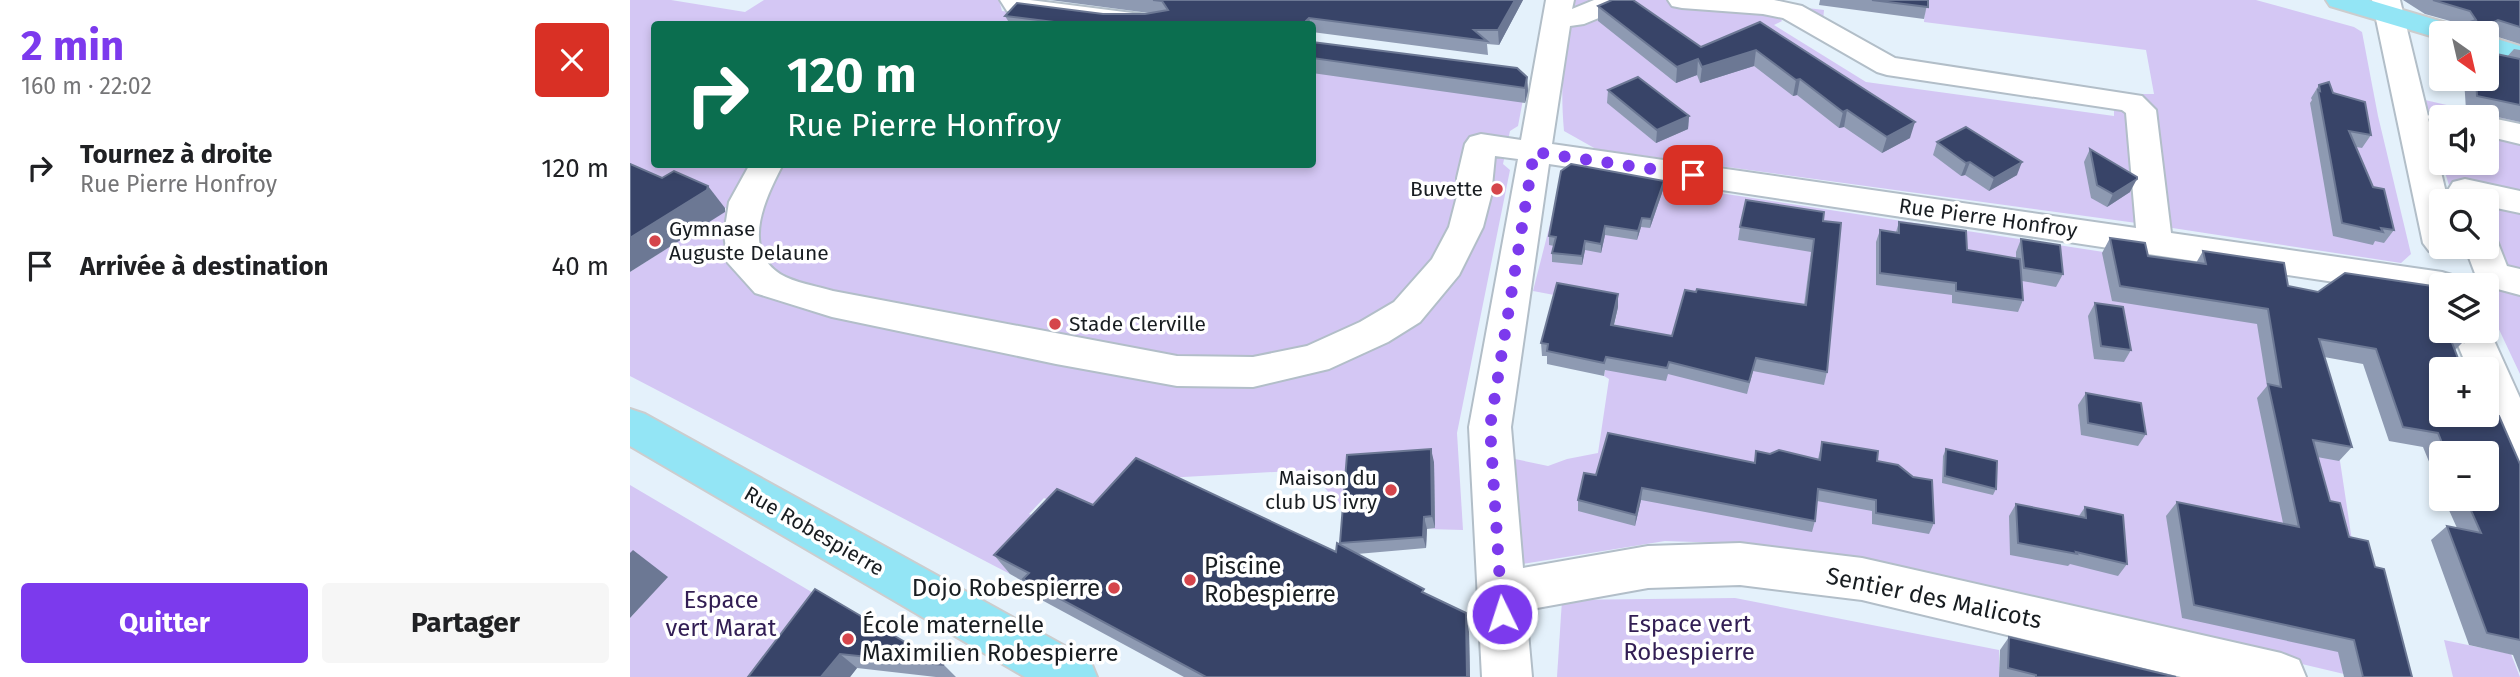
<!DOCTYPE html>
<html lang="fr">
<head>
<meta charset="utf-8">
<style>
  :root { --surface:#fff; --page:#f6f6f6; --text:#202124; --muted:#757577; --accent:#7c3aed }
  body { margin:0; font-family:"Fira Sans",sans-serif; background:var(--page); color:var(--text); height:100vh; display:flex; flex-direction:column; font-size:26px; white-space:nowrap }
  * { box-sizing:border-box; margin:0 }
  p { font-size:23px; color:var(--muted) }
  .icon { flex:none; width:38px; height:38px; fill:none; stroke:currentColor; stroke-width:2; stroke-linecap:round; stroke-linejoin:round }
  .map { position:relative; flex:1; overflow:hidden }
  .panel { display:flex; flex-direction:column; background:var(--surface); width:630px }
  .panel>* { flex:none }
  .top-card { position:absolute; left:21px; top:21px; width:665px; height:147px; border-radius:7px; box-shadow:0 4px 10px #0003; background:#0b6e4f; color:#fff; overflow:hidden }
  .needle { width:46px; rotate:146deg }
  .fabs { position:absolute; left:1799px; top:21px; display:grid; gap:14px }
  .fabs a { display:grid; place-items:center; width:70px; height:70px; border-radius:7px; background:var(--surface); box-shadow:0 4px 10px #0003; font-size:35px }
  .pin { position:absolute; display:grid; place-items:center; width:60px; height:60px; color:#fff; margin:-30px; border-radius:14px; box-shadow:0 4px 10px #0006 }
  .me { position:absolute; width:77px; margin:-38px; rotate:356deg; stroke-linejoin:round; filter:drop-shadow(0 0 5px #0008) }
  .turn { display:flex; align-items:center; gap:24px; height:147px; padding:0 21px; font-size:32px }
  .turn .icon { width:91px; height:91px; stroke-width:2.5 }
  .turn b { display:block; font-size:49px; line-height:60px }
  .round { display:grid; place-items:center; flex:none; width:74px; height:74px; border-radius:7px; background:var(--page) }
  .headline { display:flex; align-items:center; justify-content:space-between; height:119px; padding:0 21px }
  h1 { font-size:42px; font-weight:700; line-height:52px; color:var(--accent) }
  .button { display:flex; gap:14px; margin-top:auto; padding:14px 21px }
  .button a { flex:1; height:80px; border-radius:7px; background:var(--accent); color:#fff; font-size:28px; font-weight:700; line-height:80px; text-align:center }
  .button a+a { background:var(--page); color:var(--text) }
  ul { padding:0; list-style:none }
  li { display:flex; align-items:center; gap:21px; height:98px; padding:0 21px }
  li div { flex:1 }
  li b { display:block; font-size:26px }
  li em { font-style:normal }
  main { display:flex; flex:1; min-height:0 }
  .map>svg:first-child { display:block }
  .green { fill:#d4c7f4; fill-rule:evenodd }
  .lines { fill:none; stroke-linecap:round; stroke-linejoin:round }
  .minor-casing { stroke:#b2bec8; stroke-width:4 }
  .major-casing { stroke:#cccdce; stroke-width:4 }
  .minor { fill:#fff; fill-rule:evenodd }
  .major { fill:#93e5f5; fill-rule:evenodd }
  .wall { fill:#8e9ab2 }
  .shaded-wall { fill:#6c7894 }
  .building { fill:#384468; stroke:#6c7894; stroke-width:2 }
  .route { stroke:#7c3aed; stroke-width:12; stroke-dasharray:0 21.6 }
  .poi-dot { fill:#d5454b; stroke:#fff; stroke-width:2.5 }
  .labels { text-anchor:middle; dominant-baseline:central; stroke-width:7; stroke-linejoin:round; paint-order:stroke }
  .poi-label { font-size:21px; fill:#181d21; stroke:#fff; text-anchor:end }
  .street-label { font-size:21px; fill:#181d21; stroke:#fff }
  .near-poi-label { font-size:24px; fill:#181d21; stroke:#fff; text-anchor:start }
  .near-street-label { font-size:24px; fill:#181d21; stroke:#fff }
  .near-park-label { font-size:24px; fill:#321e54; stroke:#fff }
</style>
</head>
<body>
<main>
<section class="panel">
<div class="headline"><div><h1>2 min</h1><p>160 m · 22:02</p></div><a class="round" style="background:#d93025;color:#fff"><svg class="icon" aria-label="close" viewBox="0 0 24 24"><path d="M6 6l12 12M18 6L6 18"/></svg></a></div>
<ul>
<li><svg class="icon" aria-label="right" viewBox="0 0 24 24"><path d="M7 20v-9h11M14 6l5 5-5 5"/></svg><div><b>Tournez à droite</b><p>Rue Pierre Honfroy</p></div><em>120 m</em></li>
<li><svg class="icon" aria-label="arrive" viewBox="0 0 24 24"><path d="M6 21V4h12l-3 4 3 4H6"/></svg><div><b>Arrivée à destination</b></div><em>40 m</em></li>
</ul>
<div class="button"><a>Quitter</a><a>Partager</a></div>
</section>
<div class="map">
<svg width="1890" height="677" viewBox="0 0 1890 677">
  <rect width="100%" height="100%" fill="#e4f1fb"/>
  <g class="green">
    <path d="M0 0H41L115 12 134 0H369L372 11 475 24H24V164H682L683 52 895 89 888 126 880 131 873 164 880 170 827 433 833 530 797 529 805 528 803 462 717 513 679 470 518 479 380 574 0 376V272L98 209 62 193 0 177ZM414 498 440 509 426 525 399 514Z"/>
    <path d="M943 0H1109L1194 10 1193 21 1149 17 1152 21 1144 25 1236 82 1484 116V103L1504 94H1524L1516 50 1294 22 1296 0H1626L1724 27 1732 32 1748 116 1781 254 1771 263 1536 227 966 149 934 131C930 87 933 43 943 0Z"/>
    <path d="M1795 100 1890 122V374L1857 304V285L1847 284 1837 247H1857V201H1824L1812 163H1857V117H1811V159Z"/>
    <path d="M1024 183 1643 278 1710 461 1724 554 1714 674 1236 560 1094 543 1035 541 893 564 880 458 918 466 937 459 968 453 979 379 974 376 988 307 903 291 930 185Z"/>
    <path d="M0 485 202 604 148 677H0V618L37 577 0 567Z"/>
    <path d="M1105 598 1369 650V677H927L932 600Z"/>
    <path d="M1814 640 1881 654 1890 677H1823Z"/>
  </g>
  <g class="lines">
    <defs>
      <g id="minor">
        <path d="M370 0H400L526 16 536 18 540 24C487 29 429 25 377 11Z"/>
        <path d="M916 0H944L942 9 964 0H1002L998 6 954 24 940 26 922 144 1506 228 1496 113 1492 110 1257 75 1247 72 1153 18 1133 14 1052 8 1042 6 1038 0H1144L1172 6 1265 58 1512 96 1526 110 1541 233 1812 272 1825 276 1830 285H1811V298L919 164 881 427 893 568 1018 546 1110 543 1232 558 1651 653 1669 660 1676 677H1551L1232 600 1110 585 1018 588 896 610 902 677H852L839 427 888 159 865 156 861 196 853 227 829 275 790 322 758 342 699 369 623 387 547 386 426 364 202 317 125 293 98 263 94 234 99 202 120 164H153C136 197 110 248 150 274 164 283 187 286 203 291L547 356 623 357 677 346 730 322 764 302 802 259 819 227 827 196V178L835 144 840 137 851 134 891 140Z"/>
        <path d="M1742 0H1770L1798 116 1802 110 1813 108 1826 110 1831 117H1811V126L1802 124 1798 118 1818 201H1811V247H1826L1823 251 1811 255 1799 251 1793 243Z"/>
        <path d="M1857 117 1890 124V144L1857 136Z"/>
        <path d="M1835 179 1890 191V213L1857 206V201H1837L1823 198 1818 190 1823 182Z"/>
        <path d="M1857 236 1866 238 1877 266 1890 269V295L1849 284 1835 247H1857Z"/>
        <path d="M1857 325 1890 398V463L1875 458 1856 415 1857 369H1838L1822 331H1857Z"/>
      </g>
      <g id="major">
        <path d="M1696 0H1739L1830 27 1834 33H1811V39L1700 6Z"/>
        <path d="M1857 36 1890 46V65L1857 54Z"/>
        <path d="M0 409 15 414 460 660 467 677H395L0 446Z"/>
      </g>
    </defs>
    <use href="#minor" class="minor-casing"/>
    <use href="#major" class="major-casing"/>
    <use href="#minor" class="minor"/>
    <use href="#major" class="major"/>
  </g>
  <g class="wall">
    <path d="M420 0H893L869 45 857 44 858 55 682 32V24H380L375 16 519 13Z"/>
    <path d="M1190 0H1298L1294 19 1189 5Z"/>
    <path d="M1773 0H1890V44L1865 36 1857 47V33H1832L1834 30 1831 24 1795 14Z"/>
    <path d="M968 6 1071 47 1130 22 1280 138 1252 153 1214 127 1209 128 1167 95 1163 96 1124 66 1070 83 1067 75 1046 83 968 21Z"/>
    <path d="M682 42 897 77 898 91 895 103 682 73Z"/>
    <path d="M1884 49 1890 50V122L1836 110 1834 79H1857Z"/>
    <path d="M1689 85 1703 93 1741 135 1732 148 1726 147 1743 187 1764 230 1754 243 1745 241 1743 245 1703 236 1680 103 1682 100 1681 98Z"/>
    <path d="M978 90 1059 116 1058 129 1026 143 977 103Z"/>
    <path d="M1307 142 1387 175 1359 191 1335 175 1331 176 1303 155Z"/>
    <path d="M1460 149 1500 192 1477 207 1461 198 1454 162Z"/>
    <path d="M1034 181 1033 190 1020 228 1011 227 1007 240 975 235 971 253 955 250 952 265 922 262V253L924 246 919 245V236Z"/>
    <path d="M1193 221 1197 372 1194 385 1123 371 1117 394 1038 374 1036 381 975 370 974 376 917 364V356H912L911 343 988 307 984 325 1042 336 1066 292 1174 305 1181 252 1108 240 1110 227Z"/>
    <path d="M1269 222 1337 250 1386 258V252L1391 239 1433 274 1426 287 1392 281 1393 300 1388 312 1322 303V295L1246 285V242L1250 230 1266 232Z"/>
    <path d="M1480 238 1518 256 1566 263 1573 251 1658 286 1833 333 1830 336 1833 342 1825 350 1811 369 1890 464V673L1883 655 1839 645 1801 540 1817 526 1827 528 1814 499H1857V453H1811V491L1793 447 1759 441 1733 364 1694 357 1722 447 1709 461 1687 457 1700 501 1719 537 1745 567 1782 677H1714L1708 652 1552 618 1536 516 1547 502 1653 523 1627 398 1637 386 1627 324 1482 301 1472 253Z"/>
    <path d="M1465 303 1501 350 1494 362 1464 359 1458 316Z"/>
    <path d="M1456 393 1516 434 1508 446 1451 435 1448 405Z"/>
    <path d="M1192 442 1247 461 1304 523 1299 534 1242 524V511L1187 501 1185 521 1182 532 1011 500 1005 526 948 511V500L966 475 1124 463 1126 451 1140 454 1188 459Z"/>
    <path d="M1316 449 1366 489 1363 495 1312 483 1313 456Z"/>
    <path d="M804 462 805 528 797 529 796 548 727 554 795 594 839 632 840 677H554L408 598 396 583 380 574 364 555 463 505 706 552 711 546 710 543Z"/>
    <path d="M1386 504 1449 516 1455 507 1497 564 1488 576 1440 564 1438 566 1380 555 1379 516Z"/>
    <path d="M185 589 314 665 326 677H306L227 668 220 677H118Z"/>
    <path d="M1379 637 1546 677H1369L1370 650Z"/>
  </g>
  <g class="shaded-wall">
    <path d="M885 0H893L869 45 868 30Z"/>
    <path d="M679 18 681 24H676V21Z"/>
    <path d="M1126 50 1124 66 1070 83 1072 67Z"/>
    <path d="M1068 59 1067 75 1046 83 1047 67Z"/>
    <path d="M897 77 898 91 895 103V88Z"/>
    <path d="M1170 79 1167 95 1163 96 1166 80Z"/>
    <path d="M1217 110 1214 127 1209 128 1213 112Z"/>
    <path d="M1059 116 1058 129 1026 143 1027 130Z"/>
    <path d="M1285 122 1280 138 1252 153 1257 137Z"/>
    <path d="M1340 162 1335 175 1331 176 1336 163Z"/>
    <path d="M1392 162 1387 175 1359 191 1364 178Z"/>
    <path d="M1507 179 1500 192 1477 207 1483 194Z"/>
    <path d="M1034 181 1033 190 1020 228 1021 219Z"/>
    <path d="M78 186 95 208V212L0 272V238Z"/>
    <path d="M1012 218 1011 227 1007 240 1008 231Z"/>
    <path d="M975 226V235L971 253V244Z"/>
    <path d="M955 241V250L952 265V256Z"/>
    <path d="M988 294V307L981 337V325Z"/>
    <path d="M801 449 804 462 805 528 802 516Z"/>
    <path d="M1012 488 1011 500 1005 526 1006 515Z"/>
    <path d="M794 517 797 529 796 548 793 537Z"/>
    <path d="M3 550 38 577 0 618V553Z"/>
    <path d="M836 613 839 632 840 677H837Z"/>
    <path d="M210 654 227 668 220 677H191Z"/>
  </g>
  <g class="building">
    <path d="M523 0H885L868 30H844L857 41 679 18 676 21V24H440L375 16 387 3 473 14H515L538 10 532 1Z"/>
    <path d="M982 0H1003L1071 47 1130 22 1285 122 1257 137 1217 110 1213 112 1170 79 1166 80 1126 50 1072 67 1068 59 1047 67 968 6Z"/>
    <path d="M1242 0H1298V7Z"/>
    <path d="M1803 0H1890V27L1868 20 1864 22 1865 37 1840 22 1846 20 1840 11Z"/>
    <path d="M682 42 887 68 897 77 895 88 682 58Z"/>
    <path d="M1857 52 1890 59V105L1847 96 1846 79H1857Z"/>
    <path d="M1008 77 1059 116 1027 130 978 90Z"/>
    <path d="M1699 82 1703 93 1735 102 1741 135 1719 131 1743 187 1754 189 1764 230 1751 228 1753 232 1712 223 1688 90 1690 91 1689 85Z"/>
    <path d="M1336 127 1392 162 1364 178 1340 162 1336 163 1307 142Z"/>
    <path d="M1460 149 1507 177V179L1483 194 1467 185Z"/>
    <path d="M0 164 32 178 44 171 78 186 77 190 0 238Z"/>
    <path d="M941 164 1034 181 1021 219 1012 218 1008 231 975 226 971 244 955 241 952 256 922 253 926 237 919 236 931 171Z"/>
    <path d="M1116 200 1194 212 1193 221 1211 223 1197 372 1126 358 1119 382 1039 362 1037 368 976 357 974 363 917 351 918 344 911 343 927 283 988 294 981 325 1042 336 1055 290 1066 292 1067 289 1176 305 1184 239 1110 227Z"/>
    <path d="M1269 222 1336 231 1337 250 1390 259 1393 300 1326 291V283L1250 273V230L1269 233Z"/>
    <path d="M1480 238 1515 243 1518 256 1576 264 1573 251 1654 263 1658 286 1688 292 1715 273 1802 286 1811 292V331H1832L1833 333H1829L1833 342 1821 340 1832 369H1811V415H1857V414L1869 416 1890 464V640L1857 633 1817 526 1851 533 1836 499H1857V453H1816L1808 433 1773 427 1746 349 1689 339 1722 447 1683 440 1700 501 1710 503 1719 537 1738 541 1745 567 1754 569 1782 677H1733L1724 640 1564 605 1547 502 1669 527 1638 384 1651 387 1638 309 1490 286Z"/>
    <path d="M1391 239 1430 245 1433 274 1394 268Z"/>
    <path d="M1465 303 1493 307 1501 350 1471 346Z"/>
    <path d="M1456 393 1511 403 1516 434 1458 423Z"/>
    <path d="M978 433 1125 463 1126 451 1140 454 1149 450 1190 460 1192 442 1248 451 1247 461 1268 465 1283 477 1302 480 1304 523 1246 513V500L1188 489 1185 521 1012 488 1006 515 948 500 954 473 966 475Z"/>
    <path d="M801 449 802 516 794 517 793 537 710 543 717 455Z"/>
    <path d="M1316 449 1367 461 1366 489 1315 476Z"/>
    <path d="M506 458 706 552 707 543 794 589 792 592 836 613 837 677H576L393 579 399 573 364 555 427 489 463 505Z"/>
    <path d="M1386 504 1456 518 1455 507 1493 515 1497 564 1446 552 1447 554 1388 543Z"/>
    <path d="M185 589 314 665 210 654 191 677H118Z"/>
    <path d="M1379 637 1546 677H1406V675L1378 668Z"/>
  </g>
  <g class="lines">
    <path class="route" d="M872 614 860 427 904 152 1063 175"/>
  </g>
  <g class="poi-dot">
    <circle cx="867" cy="189" r="7"/>
    <circle cx="25" cy="241" r="7"/>
    <circle cx="425" cy="324" r="7"/>
    <circle cx="761" cy="490" r="7"/>
    <circle cx="560" cy="580" r="7"/>
    <circle cx="484" cy="588" r="7"/>
    <circle cx="218" cy="639" r="7"/>
  </g>
  <g class="labels">
    <g class="poi-label">
      <text x="853" y="189">Buvette</text>
      <text x="39" y="229" text-anchor="start">Gymnase<tspan x="39" dy="24">Auguste Delaune</tspan></text>
      <text x="439" y="324" text-anchor="start">Stade Clerville</text>
      <text x="747" y="478">Maison du<tspan x="747" dy="24">club US ivry</tspan></text>
    </g>
    <g class="street-label">
      <text transform="translate(1358 218) rotate(8)">Rue Pierre Honfroy</text>
      <text transform="translate(184 531) rotate(30)">Rue Robespierre</text>
    </g>
    <g class="near-poi-label">
      <text x="574" y="566">Piscine<tspan x="574" dy="28">Robespierre</tspan></text>
      <text x="470" y="588" text-anchor="end">Dojo Robespierre</text>
      <text x="232" y="625">École maternelle<tspan x="232" dy="28">Maximilien Robespierre</tspan></text>
    </g>
    <g class="near-street-label">
      <text transform="translate(1304 598) rotate(12)">Sentier des Malicots</text>
    </g>
    <g class="near-park-label">
      <text x="91" y="600">Espace<tspan x="91" dy="28">vert Marat</tspan></text>
      <text x="1059" y="624">Espace vert<tspan x="1059" dy="28">Robespierre</tspan></text>
    </g>
  </g>
</svg>
<div class="fabs">
<a><svg class="needle" viewBox="-14 -14 28 28"><path d="M0-13l5 13h-10z" fill="#e53935"/><path d="M0 13l5-13h-10z" fill="#757577"/></svg></a>
<a><svg class="icon" aria-label="sound" viewBox="0 0 24 24"><path d="M4 9h4l5-4v14l-5-4H4zM17 9q2 3 0 6"/></svg></a>
<a><svg class="icon" aria-label="search" viewBox="0 0 24 24"><circle cx="10" cy="10" r="6"/><path d="M15 15l6 6"/></svg></a>
<a><svg class="icon" aria-label="layers" viewBox="0 0 24 24"><path d="M12 4l9 5-9 5-9-5zM3 14l9 5 9-5"/></svg></a>
<a>+</a>
<a>−</a>
</div>
<div class="pin" style="left:1063px;top:175px;background:#d93025"><svg class="icon" aria-label="arrive" viewBox="0 0 24 24"><path d="M6 21V4h12l-3 4 3 4H6"/></svg></div>
<svg class="me" style="left:872px;top:614px" viewBox="-20 -20 40 40"><circle r="17" fill="#7c3aed" stroke="#fff" stroke-width="3"/><path d="M0-11L8 9 0 5-8 9z" fill="#fff"/></svg>
<div class="top-card">
<div class="turn"><svg class="icon" aria-label="right" viewBox="0 0 24 24"><path d="M7 20v-9h11M14 6l5 5-5 5"/></svg><div><b>120 m</b>Rue Pierre Honfroy</div></div>
</div>
</div>
</main>
</body>
</html>
